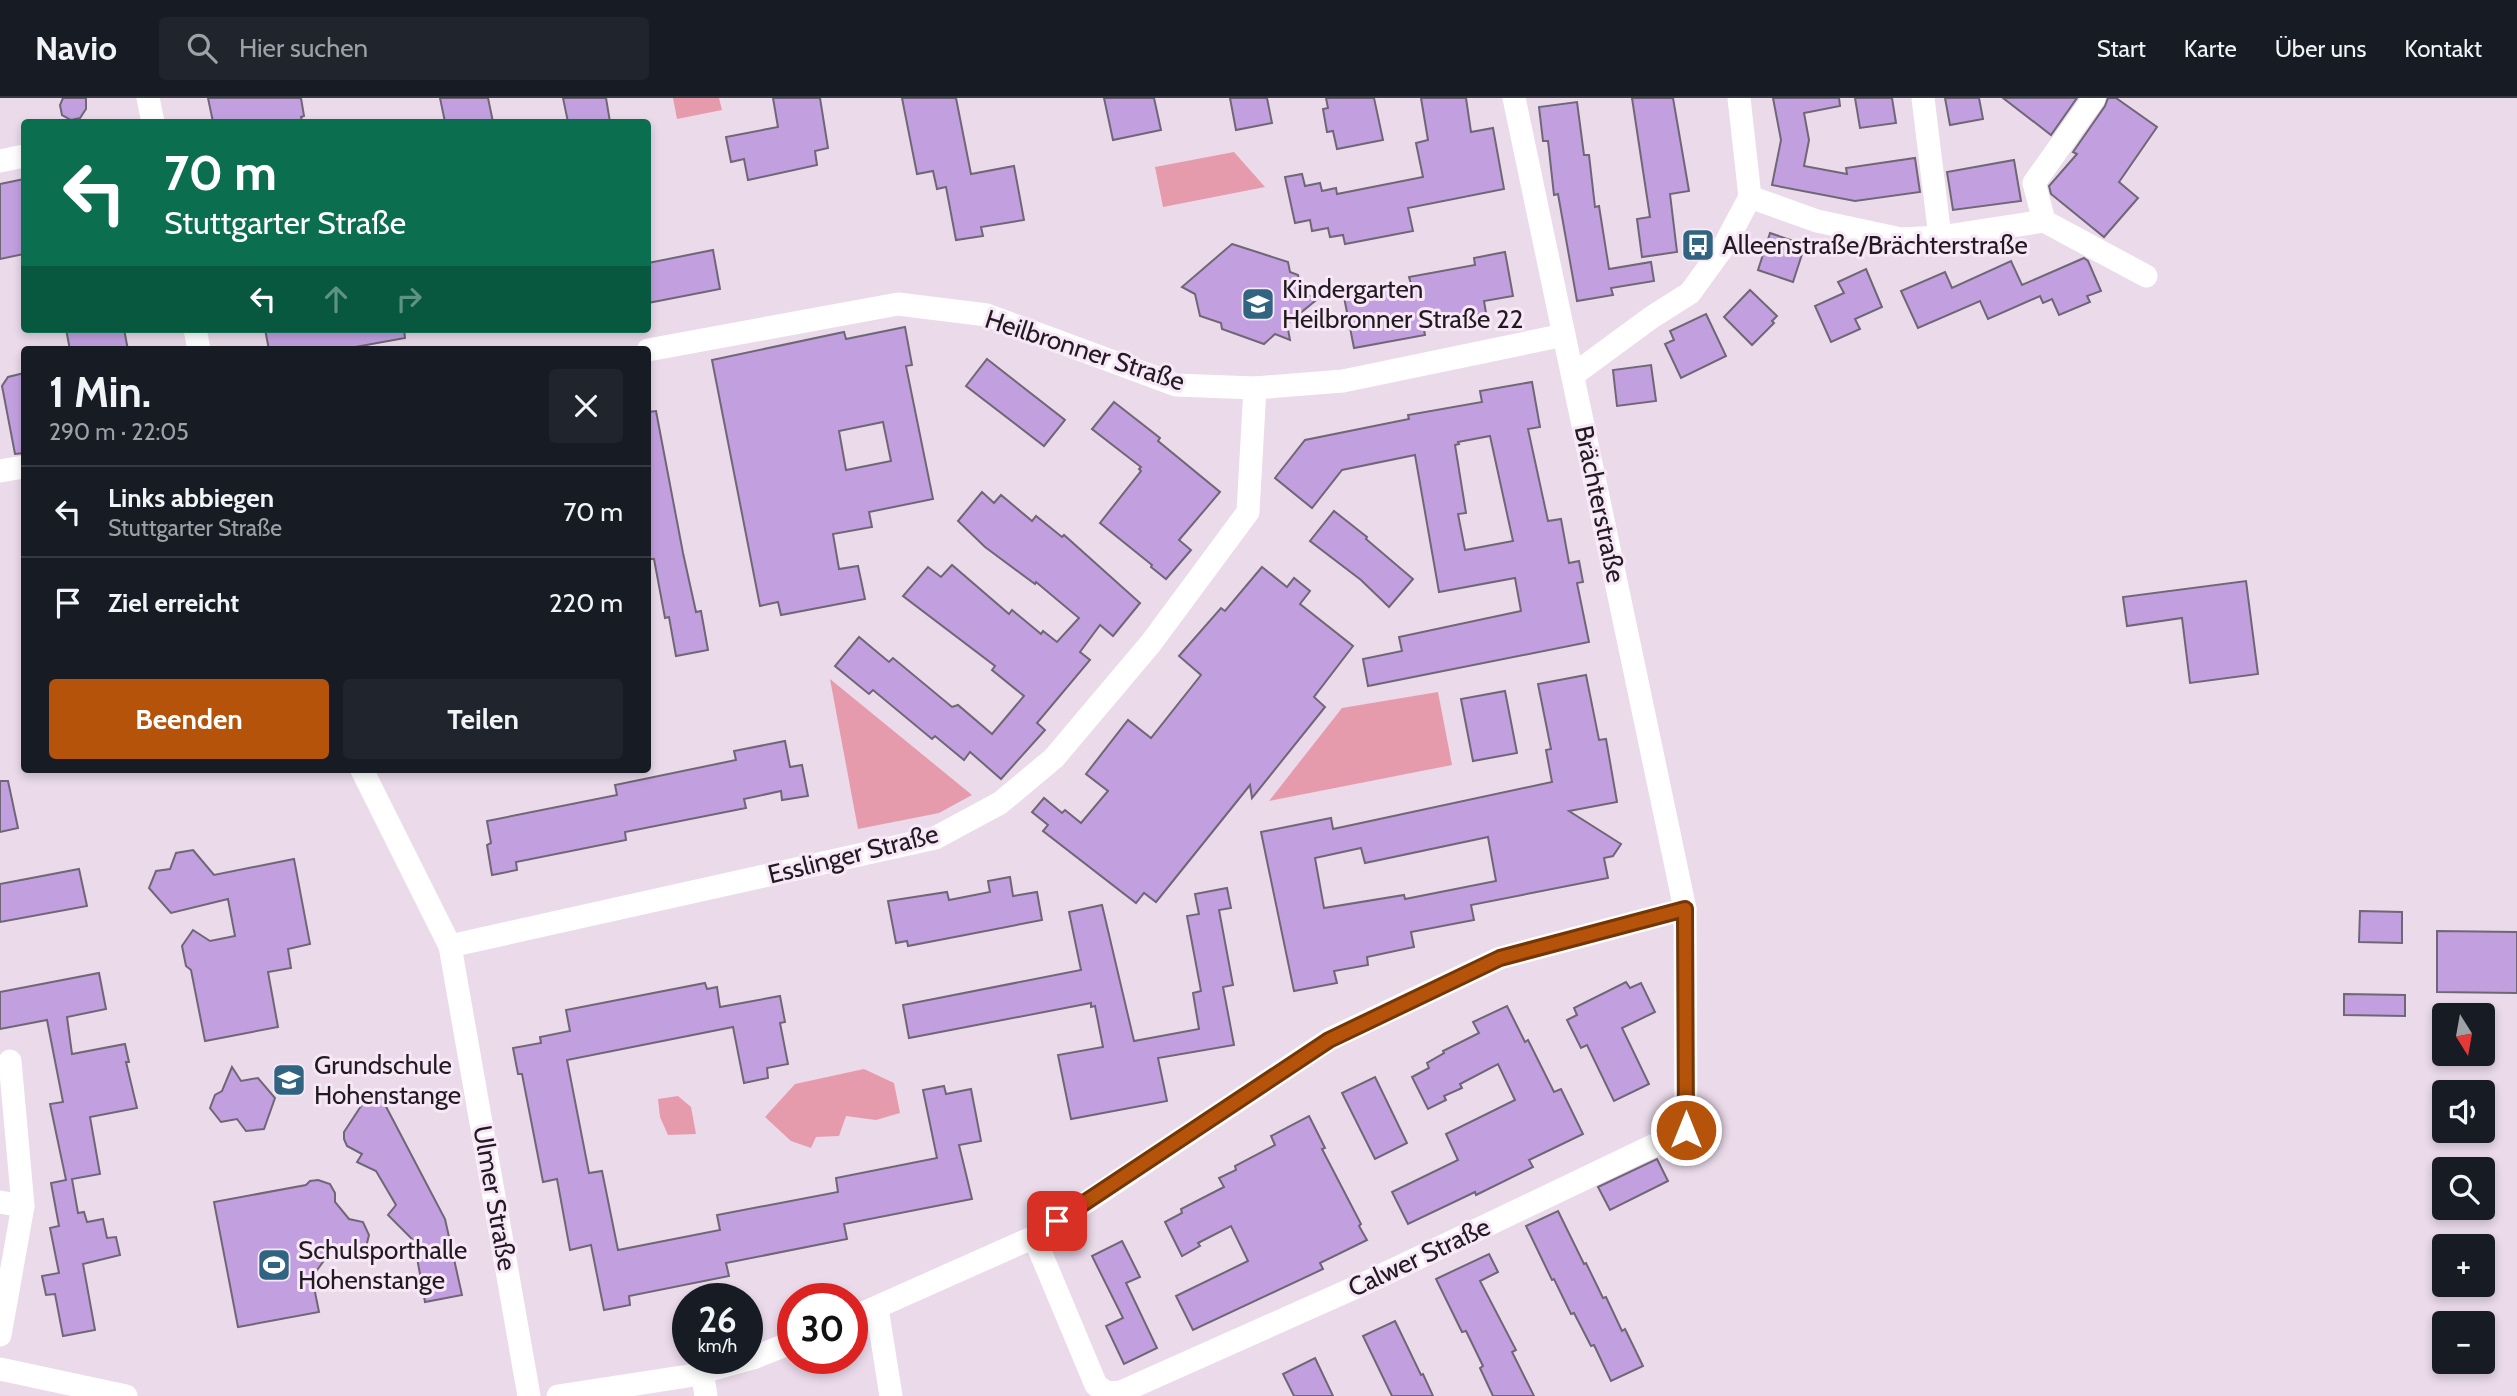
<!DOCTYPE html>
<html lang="de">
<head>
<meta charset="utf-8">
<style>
  :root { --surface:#171b24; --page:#20242c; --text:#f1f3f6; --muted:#9ea1a6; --line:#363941; --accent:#b45309 }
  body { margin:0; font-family:Cabin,sans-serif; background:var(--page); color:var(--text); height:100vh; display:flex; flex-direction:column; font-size:26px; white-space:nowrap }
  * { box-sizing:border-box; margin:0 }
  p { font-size:23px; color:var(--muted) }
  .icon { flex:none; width:38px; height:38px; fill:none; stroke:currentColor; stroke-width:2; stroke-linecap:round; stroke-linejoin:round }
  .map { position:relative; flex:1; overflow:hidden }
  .details { position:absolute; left:21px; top:248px; width:630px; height:427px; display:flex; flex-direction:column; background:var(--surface); border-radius:7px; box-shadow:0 4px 10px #0003 }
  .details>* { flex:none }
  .guide { position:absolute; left:21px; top:21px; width:630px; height:214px; border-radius:7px; box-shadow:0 4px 10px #0003; background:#0b6e4f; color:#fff; overflow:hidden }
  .needle { width:46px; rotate:169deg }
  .tools { position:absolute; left:2432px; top:905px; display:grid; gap:14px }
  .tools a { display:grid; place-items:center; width:63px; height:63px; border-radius:7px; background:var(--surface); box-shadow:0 4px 10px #0003; font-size:35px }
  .speed { position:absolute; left:672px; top:1185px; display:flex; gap:14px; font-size:35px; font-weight:700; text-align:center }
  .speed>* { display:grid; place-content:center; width:91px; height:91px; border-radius:50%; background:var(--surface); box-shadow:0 4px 10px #0003; line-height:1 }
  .speed small { font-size:18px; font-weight:400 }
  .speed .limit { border:10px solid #d22; background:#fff; color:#111 }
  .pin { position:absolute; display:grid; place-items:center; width:60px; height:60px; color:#fff; margin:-30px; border-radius:14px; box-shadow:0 4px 10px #0006 }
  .me { position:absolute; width:77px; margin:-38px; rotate:0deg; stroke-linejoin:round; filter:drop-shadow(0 0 5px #0008) }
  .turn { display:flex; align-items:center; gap:24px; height:147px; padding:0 28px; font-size:32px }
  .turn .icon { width:91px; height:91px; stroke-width:2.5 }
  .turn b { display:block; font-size:49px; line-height:60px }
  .lanes { display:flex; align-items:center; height:66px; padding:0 28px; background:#0003; justify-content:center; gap:35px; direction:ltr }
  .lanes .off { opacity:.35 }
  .round { display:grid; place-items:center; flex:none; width:74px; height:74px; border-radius:7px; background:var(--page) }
  .head { display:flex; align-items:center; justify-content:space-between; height:119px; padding:0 28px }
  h1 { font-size:42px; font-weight:800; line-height:52px }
  .cta { display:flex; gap:14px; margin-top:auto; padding:14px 28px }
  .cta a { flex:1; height:80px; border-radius:7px; background:var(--accent); color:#fff; font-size:28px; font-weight:800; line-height:80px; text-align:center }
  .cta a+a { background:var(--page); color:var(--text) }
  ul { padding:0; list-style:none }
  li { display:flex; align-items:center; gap:21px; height:91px; padding:0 28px; border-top:2px solid var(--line) }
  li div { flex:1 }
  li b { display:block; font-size:26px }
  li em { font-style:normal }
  header { display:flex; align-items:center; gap:42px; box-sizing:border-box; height:98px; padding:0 35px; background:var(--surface); border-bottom:2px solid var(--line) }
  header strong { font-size:33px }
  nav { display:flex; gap:38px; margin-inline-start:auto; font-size:24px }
  .search { width:490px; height:63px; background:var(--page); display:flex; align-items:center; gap:18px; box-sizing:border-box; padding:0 24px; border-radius:7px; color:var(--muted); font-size:26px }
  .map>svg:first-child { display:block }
  .green { fill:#e69bad }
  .building { fill:#c2a0e0; stroke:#6f6676; stroke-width:2; fill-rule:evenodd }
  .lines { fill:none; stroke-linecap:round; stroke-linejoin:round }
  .minor { stroke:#fff; stroke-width:23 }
  .route-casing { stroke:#753606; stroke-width:18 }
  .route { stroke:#b45309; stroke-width:12 }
  .labels { text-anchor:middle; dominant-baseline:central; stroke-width:6; stroke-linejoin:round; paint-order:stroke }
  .poi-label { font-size:26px; fill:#211b21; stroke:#f7e7f7; text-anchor:start }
  .street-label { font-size:26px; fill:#211b21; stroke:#f7e7f7 }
</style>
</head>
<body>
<header>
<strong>Navio</strong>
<div class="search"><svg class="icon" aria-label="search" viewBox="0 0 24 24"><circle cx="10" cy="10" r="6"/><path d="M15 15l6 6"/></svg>Hier suchen</div>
<nav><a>Start</a><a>Karte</a><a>Über uns</a><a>Kontakt</a></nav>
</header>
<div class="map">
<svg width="2517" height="1298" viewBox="0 0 2517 1298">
  <rect width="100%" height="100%" fill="#eadaea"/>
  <g class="green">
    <path d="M673 0H719L722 12 677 21Z"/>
    <path d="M1234 54 1265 89 1163 109 1155 69Z"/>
    <path d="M830 581 972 697 939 715 858 731Z"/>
    <path d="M1438 594 1452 667 1269 703 1342 610Z"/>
    <path d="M864 971 894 985 900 1015 876 1022 846 1018 839 1038 816 1039 811 1050 791 1043 765 1019 795 986Z"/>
    <path d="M678 998 691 1009 696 1036 668 1037 660 1019 658 1001Z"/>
  </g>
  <g class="building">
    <path d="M63 0H86V11L80 20 71 22 62 17 60 7Z"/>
    <path d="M208 0H301L304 18 301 19 302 24H213Z"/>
    <path d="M440 0H488L493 24H445Z"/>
    <path d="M563 0H606L610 24H568Z"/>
    <path d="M773 0H820L828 50 815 53 817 67 748 82 744 61 731 64 726 39 778 29Z"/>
    <path d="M902 0H956L971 76 1014 68 1024 122 981 129 983 138 956 142 946 89 937 91 933 73 917 76Z"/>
    <path d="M1104 0H1154L1161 32 1113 42Z"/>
    <path d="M1230 0H1267L1272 25 1236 32Z"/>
    <path d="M1326 0H1374L1383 42 1337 51 1333 33 1327 34 1323 11 1328 10Z"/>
    <path d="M1421 0H1466L1471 34 1493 30 1504 91 1408 110 1413 133 1345 146 1343 137 1330 139 1328 130 1312 133 1310 122 1295 125 1285 79 1302 76 1305 88 1320 85 1322 93 1336 90 1337 96 1423 79 1416 45 1428 42Z"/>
    <path d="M1632 0H1673L1689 93 1670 96 1677 154 1642 159 1637 121 1650 119Z"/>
    <path d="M1773 0H1839L1840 8 1804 15 1809 42 1804 68 1847 76 1846 70 1915 60 1920 94 1855 103 1772 87 1781 42Z"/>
    <path d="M1855 0H1892L1896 25 1860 30Z"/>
    <path d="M1945 0H1979L1983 21 1950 27Z"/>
    <path d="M2003 0H2077L2051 37Z"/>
    <path d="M2108 0H2116L2157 29 2119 84 2138 100 2104 139 2051 96 2049 88 2077 56 2073 54 2105 8Z"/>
    <path d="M1577 4 1584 57H1589L1595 109 1599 108 1609 171 1651 164 1654 183 1611 190 1613 197 1577 203 1558 96 1554 97 1548 43H1543L1539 9Z"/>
    <path d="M2014 62 2021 103 1953 112 1947 74Z"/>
    <path d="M24 81V156L0 161V86Z"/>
    <path d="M1770 135 1805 147 1793 184 1758 172Z"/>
    <path d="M1232 146 1288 164 1290 174 1298 177 1302 197 1320 199 1287 226 1290 242 1275 236 1264 246 1222 231 1221 225 1200 218 1195 196 1182 189Z"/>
    <path d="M713 152 720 191 648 205V165Z"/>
    <path d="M1505 154 1513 198 1484 203 1486 215 1423 226 1425 237 1354 250 1344 199 1411 186 1409 179 1475 167 1474 160Z"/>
    <path d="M2084 160 2088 163 2101 193 2087 198 2090 204 2059 217 2052 201 2043 205 2040 198 1988 221 1980 203 1918 230 1901 193 1945 174 1952 190 2011 163 2022 187Z"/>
    <path d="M1866 171 1882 209 1855 221 1860 231 1831 244 1815 208 1844 195 1838 184Z"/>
    <path d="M1750 192 1777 218 1772 223 1774 225 1752 247 1724 219Z"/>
    <path d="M1706 216 1726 258 1681 280 1665 246 1674 242 1670 233Z"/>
    <path d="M905 229 912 267 906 268 933 401 869 414 872 429 833 436 839 471 858 468 865 501 781 517 778 504 760 508 712 262 844 234 846 241ZM883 324 891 363 846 372 839 333Z"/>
    <path d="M66 231H124L128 252H70Z"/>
    <path d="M265 231H404L405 240 339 252H269Z"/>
    <path d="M987 261 1065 322 1044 348 966 288Z"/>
    <path d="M1651 267 1656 303 1617 308 1613 272Z"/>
    <path d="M24 275V355L15 356 2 288 8 279Z"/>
    <path d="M1532 284 1540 329 1528 331 1548 423 1561 421 1569 465 1579 463 1583 484 1577 485 1589 544 1368 588 1363 561 1402 553 1399 539 1521 513 1515 480 1439 494 1415 357 1342 372 1312 410 1275 380 1305 342 1409 321 1408 317 1482 304 1480 293ZM1490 338 1513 443 1465 452 1458 416 1466 415 1455 347 1459 346 1458 344Z"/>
    <path d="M1114 304 1160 340 1158 343 1220 394 1179 442 1191 452 1166 481 1151 469 1152 467 1100 425 1141 373 1139 371 1141 369 1092 331Z"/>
    <path d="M656 313 683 455 696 514 701 513 708 552 676 558 669 519 665 520 654 461H649L648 453V314Z"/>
    <path d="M982 394 994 405 1001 397 1032 423 1036 418 1062 439 1064 437 1140 505 1113 538 1100 527 1080 554 1090 562 1037 625 1045 632 1001 681 970 654 964 662 935 638 932 641 873 592 869 596 835 568 859 539 889 564 893 560 952 609 958 607 992 636 1024 598 992 572 995 568 903 498 928 469 941 479 952 467 1009 516 1012 512 1041 536 1043 533 1057 544 1079 520 1036 484 1035 486 985 449 958 423Z"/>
    <path d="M1334 413 1367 439 1366 441 1413 481 1389 509 1361 482 1310 443Z"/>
    <path d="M1262 469 1287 489 1294 480 1310 493 1300 506 1353 548 1314 599 1325 609 1252 700 1250 687 1156 804 1144 795 1136 805 1043 733 1048 727 1032 714 1044 700 1062 715 1065 712 1081 725 1108 693 1086 676 1128 622 1151 640 1201 577 1179 558 1221 510 1225 513Z"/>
    <path d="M2246 483 2258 576 2190 585 2182 520 2127 528 2123 499Z"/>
    <path d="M1586 577 1599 642 1606 641 1617 704 1569 713 1621 746 1613 758 1604 760 1608 780 1471 807 1474 822 1411 834 1414 849 1367 859 1368 867 1334 873 1337 885 1294 893 1261 734 1331 720 1333 731 1552 684 1546 652 1551 651 1538 586ZM1488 739 1496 783 1405 801 1404 797 1324 810 1315 760 1361 750 1365 765Z"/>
    <path d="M1505 593 1517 655 1473 663 1461 601Z"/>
    <path d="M785 643 790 669 802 667 808 698 782 702 781 693 744 701 746 710 625 734 626 742 516 764 517 772 492 777 487 747 491 745 487 723 617 697 615 687 736 662 734 653Z"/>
    <path d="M0 683H8L18 730 0 734Z"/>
    <path d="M193 752 214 777 294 761 310 846 288 851 291 870 268 874 278 929 205 943 191 872 186 868 182 848 193 832 210 843 235 838 228 801 171 815 149 790 156 773 170 771 176 755Z"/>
    <path d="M79 771 87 808 0 824V786Z"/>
    <path d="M1010 779 1013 798 1037 794 1042 822 908 848 907 843 896 845 888 803 947 794 949 802 990 794 988 783Z"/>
    <path d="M1227 790 1231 810 1219 812 1233 887 1223 889 1234 947 1158 960 1167 1003 1071 1021 1058 957 1103 949 1095 908 1091 909V905L909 940 903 907 1081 872 1069 814 1102 807 1134 943 1199 931 1193 895 1201 893 1187 818 1199 816 1195 796Z"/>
    <path d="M2360 813 2402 814V845L2359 844Z"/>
    <path d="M2437 833 2517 834V895L2437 894Z"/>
    <path d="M99 875 106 911 67 919 72 956 125 946 129 964H126L137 1010 90 1019 100 1076 72 1081 78 1115 84 1114 87 1124 103 1121 107 1140 116 1139 120 1157 83 1166 95 1232 63 1238 55 1196 46 1197 42 1178 59 1175 50 1130 59 1128 51 1085 66 1082 50 1006 63 1004 47 922 0 931V894Z"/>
    <path d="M1626 884 1630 890 1641 885 1655 914 1622 930 1649 986 1614 1003 1587 947 1581 950 1567 922 1577 917 1574 910Z"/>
    <path d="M705 885 707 891 717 889 720 909 780 898 785 924 780 925 788 966 767 970 768 980 744 985 733 929 567 962 589 1075 602 1073 618 1152 720 1132 717 1117 838 1094 836 1080 937 1060 923 992 944 988 946 996 971 991 981 1043 959 1047 972 1101 844 1126 847 1141 726 1165 729 1178 629 1198 630 1207 604 1212 591 1147 570 1152 557 1081 543 1084 522 976H518L513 950 541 945 540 939 570 933 566 912Z"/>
    <path d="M2344 896 2405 897V918L2344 917Z"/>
    <path d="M1507 908 1525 944 1528 942 1554 994 1561 991 1583 1036 1529 1062 1533 1069 1476 1097 1475 1094 1408 1126 1392 1094 1458 1062 1446 1036 1515 1002 1498 966 1460 986 1462 990 1444 998 1446 1002 1428 1011 1412 979 1429 970 1427 965 1444 955 1443 953 1479 935 1473 924Z"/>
    <path d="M232 969 241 983 258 980 275 1000 264 1031 246 1033 237 1021 221 1024 210 1010 215 997 222 993Z"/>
    <path d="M1375 979 1407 1045 1375 1061 1342 995Z"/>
    <path d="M373 999 382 1001 445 1121 462 1197 425 1204 414 1143 388 1117 396 1107 376 1073 357 1064 362 1056 347 1048 344 1041V1034L365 1002Z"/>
    <path d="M1309 1018 1325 1050 1322 1051 1361 1126 1359 1128 1367 1142 1320 1165 1323 1171 1193 1232 1176 1198 1248 1163 1231 1128 1198 1145 1200 1148 1182 1158 1165 1124 1182 1115 1181 1111 1224 1089 1219 1080 1236 1072 1235 1068 1275 1047 1271 1038Z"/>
    <path d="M1657 1061 1668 1083 1610 1112 1598 1089Z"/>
    <path d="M318 1082 330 1086 335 1095V1104L349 1121 363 1124 369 1137 366 1149 355 1156 331 1153 312 1179 319 1214 238 1229 214 1104 306 1087 310 1083Z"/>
    <path d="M1558 1113 1584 1166 1586 1165 1603 1200 1606 1199 1622 1233 1625 1231 1643 1268 1611 1283 1594 1247 1591 1248 1574 1215 1571 1216 1554 1181 1552 1182 1526 1128Z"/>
    <path d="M1122 1143 1140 1179 1126 1185 1157 1250 1124 1266 1106 1228 1123 1220 1092 1158Z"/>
    <path d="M1489 1156 1498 1174 1480 1183 1516 1252 1512 1254 1534 1298H1493L1480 1270 1483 1268 1466 1233 1462 1234 1436 1181Z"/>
    <path d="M1395 1223 1421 1277 1423 1276 1433 1298H1392L1363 1238Z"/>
    <path d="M1315 1260 1333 1298H1294L1283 1276Z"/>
  </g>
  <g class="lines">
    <g class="minor">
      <path d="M148 0 153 24"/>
      <path d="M1923 0 1940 139"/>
      <path d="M0 63 24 58"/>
      <path d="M1750 99 1817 123 1901 141 1940 139 2044 123 2146 178"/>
      <path d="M2044 123 2034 85 2094 0"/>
      <path d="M195 231 199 252"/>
      <path d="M648 252 898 206 987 217 1176 287 1255 290 1343 283 1564 237"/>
      <path d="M1573 277 1652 219 1690 195 1724 148 1750 99 1739 0"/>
      <path d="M0 373 24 369"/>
      <path d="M362 672 450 848 529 1298"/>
      <path d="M450 848 935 740 1000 705 1054 660 1151 545 1248 414 1255 290"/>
      <path d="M0 1104 23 1108"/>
      <path d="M1034 1139 1096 1287 1107 1295 1121 1294 1372 1182 1686 1032 1685 811 1514 0"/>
      <path d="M877 1210 891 1298"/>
      <path d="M852 1220 1034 1139 1330 941 1500 860 1685 811"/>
      <path d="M0 1237 23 1108 10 963"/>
      <path d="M0 1271 126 1298"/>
      <path d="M702 1274 706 1298"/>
      <path d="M558 1298 688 1278 753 1260 793 1244"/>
    </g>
  </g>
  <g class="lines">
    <defs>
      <path id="route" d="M1057 1123 1329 942 1500 860 1685 811 1686 1032"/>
    </defs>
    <use href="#route" class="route-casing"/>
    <use href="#route" class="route"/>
  </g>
  <defs>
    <symbol id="bus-square" viewBox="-11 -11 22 22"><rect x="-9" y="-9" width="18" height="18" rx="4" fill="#306481" stroke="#f7e7f7"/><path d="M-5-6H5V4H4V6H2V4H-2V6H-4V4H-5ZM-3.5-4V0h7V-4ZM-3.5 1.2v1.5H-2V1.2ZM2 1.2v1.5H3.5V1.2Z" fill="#fff"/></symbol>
    <symbol id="school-square" viewBox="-11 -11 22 22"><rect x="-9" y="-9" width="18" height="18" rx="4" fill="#306481" stroke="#f7e7f7"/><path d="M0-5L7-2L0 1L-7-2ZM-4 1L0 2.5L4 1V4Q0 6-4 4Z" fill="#fff"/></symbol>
    <symbol id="stadium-square" viewBox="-11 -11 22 22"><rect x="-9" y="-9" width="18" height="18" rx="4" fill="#306481" stroke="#f7e7f7"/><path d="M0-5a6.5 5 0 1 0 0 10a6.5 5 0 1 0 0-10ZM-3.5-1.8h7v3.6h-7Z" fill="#fff"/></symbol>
  </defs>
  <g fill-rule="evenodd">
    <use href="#bus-square" x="1679" y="128" width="38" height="38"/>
    <use href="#school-square" x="1239" y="187" width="38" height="38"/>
    <use href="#school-square" x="270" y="963" width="38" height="38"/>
    <use href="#stadium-square" x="255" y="1148" width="38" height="38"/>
  </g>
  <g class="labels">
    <g class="poi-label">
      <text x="1722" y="147">Alleenstraße/Brächterstraße</text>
      <text x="1282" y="191">Kindergarten<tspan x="1282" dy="30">Heilbronner Straße 22</tspan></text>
      <text x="314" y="967">Grundschule<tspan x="314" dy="30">Hohenstange</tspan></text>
      <text x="298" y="1152">Schulsporthalle<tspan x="298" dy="30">Hohenstange</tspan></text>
    </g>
    <g class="street-label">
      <text transform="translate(1085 252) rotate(18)">Heilbronner Straße</text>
      <text transform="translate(1600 406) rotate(78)">Brächterstraße</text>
      <text transform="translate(853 756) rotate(-14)">Esslinger Straße</text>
      <text transform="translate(495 1100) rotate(80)">Ulmer Straße</text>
      <text transform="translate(1419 1159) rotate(-25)">Calwer Straße</text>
    </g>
  </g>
</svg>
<div class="tools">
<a><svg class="needle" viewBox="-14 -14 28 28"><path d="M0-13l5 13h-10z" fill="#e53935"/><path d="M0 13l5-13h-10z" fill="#9ea1a6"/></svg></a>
<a><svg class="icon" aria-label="sound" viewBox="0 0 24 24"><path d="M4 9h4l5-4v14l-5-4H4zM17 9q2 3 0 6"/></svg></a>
<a><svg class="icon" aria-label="search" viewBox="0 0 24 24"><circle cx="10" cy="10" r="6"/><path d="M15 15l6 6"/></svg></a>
<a>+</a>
<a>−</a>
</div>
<div class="speed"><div>26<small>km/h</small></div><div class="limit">30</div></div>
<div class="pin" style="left:1057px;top:1123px;background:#d93025"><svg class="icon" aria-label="arrive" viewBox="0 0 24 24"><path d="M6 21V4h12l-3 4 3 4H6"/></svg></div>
<svg class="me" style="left:1686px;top:1032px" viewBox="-20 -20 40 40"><circle r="17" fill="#b45309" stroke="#fff" stroke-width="3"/><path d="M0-11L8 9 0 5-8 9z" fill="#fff"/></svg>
<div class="guide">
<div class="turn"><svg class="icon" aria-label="left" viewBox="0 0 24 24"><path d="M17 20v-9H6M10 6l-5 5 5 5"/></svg><div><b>70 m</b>Stuttgarter Straße</div></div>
<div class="lanes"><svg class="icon" aria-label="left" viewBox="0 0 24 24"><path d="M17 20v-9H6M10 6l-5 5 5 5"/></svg><svg class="icon off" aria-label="ahead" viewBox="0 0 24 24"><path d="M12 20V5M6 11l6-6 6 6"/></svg><svg class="icon off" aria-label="right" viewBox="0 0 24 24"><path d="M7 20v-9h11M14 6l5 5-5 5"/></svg></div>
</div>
<section class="details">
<div class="head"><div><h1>1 Min.</h1><p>290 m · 22:05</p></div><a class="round"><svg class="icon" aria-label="close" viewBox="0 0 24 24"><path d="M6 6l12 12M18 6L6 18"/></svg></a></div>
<ul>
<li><svg class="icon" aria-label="left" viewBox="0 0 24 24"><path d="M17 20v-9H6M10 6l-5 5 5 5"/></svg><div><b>Links abbiegen</b><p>Stuttgarter Straße</p></div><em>70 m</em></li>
<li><svg class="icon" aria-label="arrive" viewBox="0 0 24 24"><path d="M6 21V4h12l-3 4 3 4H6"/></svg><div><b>Ziel erreicht</b></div><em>220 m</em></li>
</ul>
<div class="cta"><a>Beenden</a><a>Teilen</a></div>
</section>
</div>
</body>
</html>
